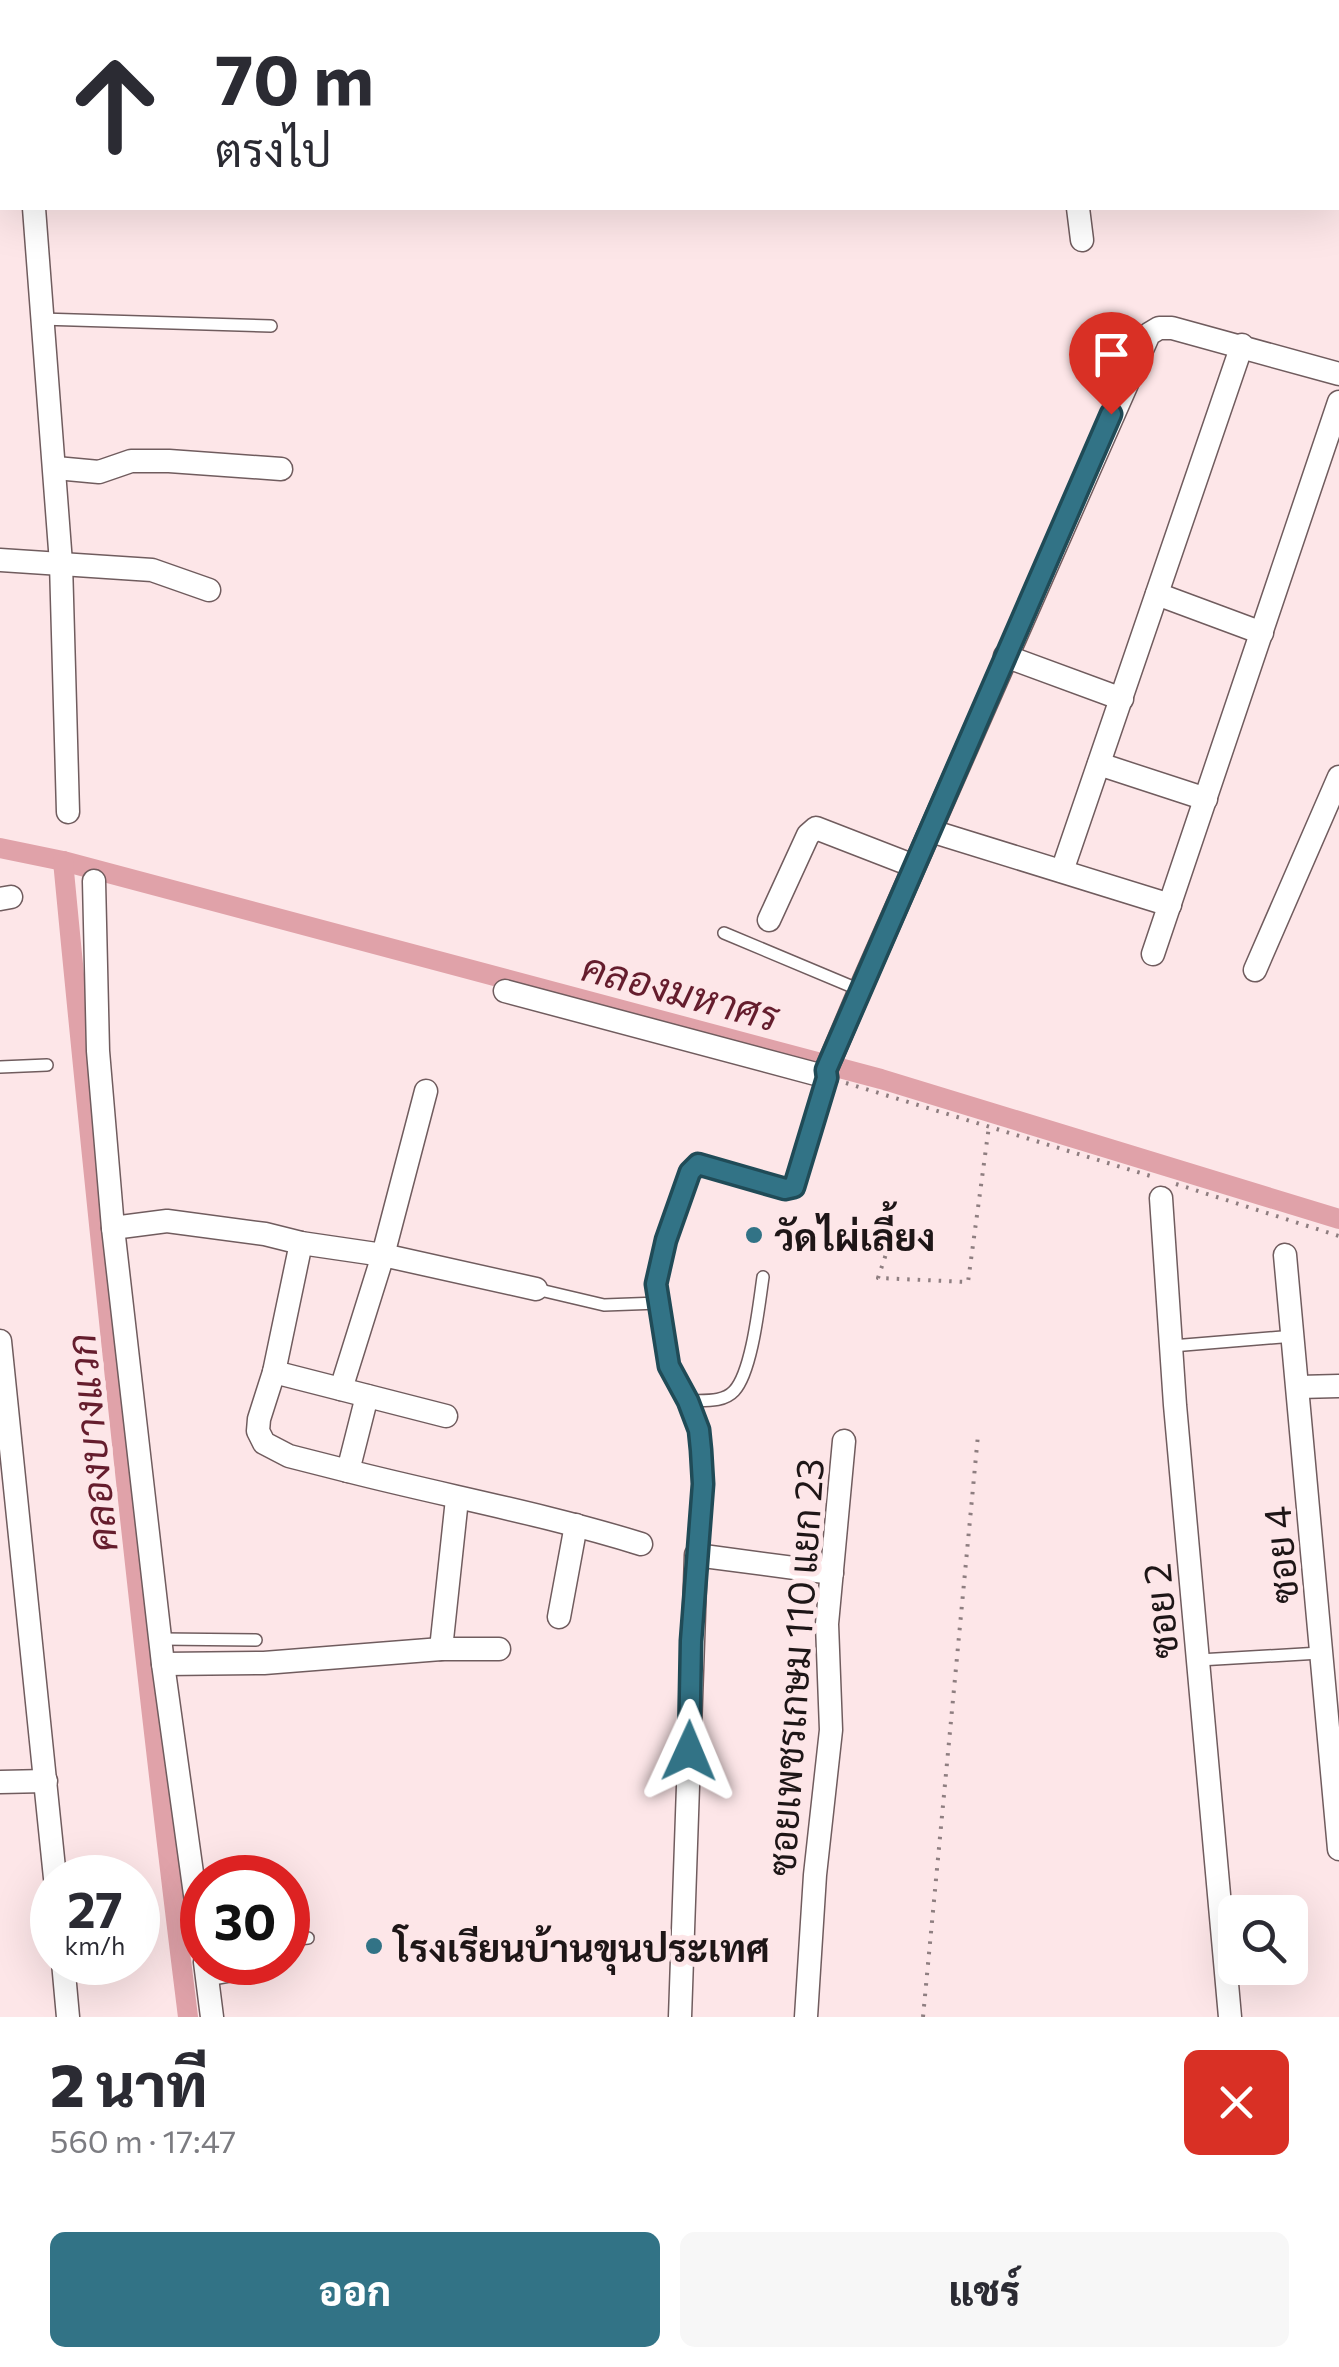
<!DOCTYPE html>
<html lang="th">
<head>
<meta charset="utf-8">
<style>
  :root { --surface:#fff; --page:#f7f7f7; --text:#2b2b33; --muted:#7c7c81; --accent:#327386 }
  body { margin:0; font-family:Commissioner,Sarabun,sans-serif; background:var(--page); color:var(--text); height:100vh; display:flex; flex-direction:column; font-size:38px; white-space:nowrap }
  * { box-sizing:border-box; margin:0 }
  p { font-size:32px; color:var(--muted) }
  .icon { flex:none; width:55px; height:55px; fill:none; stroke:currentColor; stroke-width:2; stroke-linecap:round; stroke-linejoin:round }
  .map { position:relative; height:2017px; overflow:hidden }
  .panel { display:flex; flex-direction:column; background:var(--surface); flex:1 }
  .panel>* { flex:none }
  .banner { position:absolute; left:0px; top:0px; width:1340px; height:210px; box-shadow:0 10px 40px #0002; background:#fff; color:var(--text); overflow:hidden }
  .controls { position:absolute; left:1218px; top:1895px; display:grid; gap:20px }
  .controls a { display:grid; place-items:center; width:90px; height:90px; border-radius:15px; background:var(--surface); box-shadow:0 10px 40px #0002; font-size:50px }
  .speed { position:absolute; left:30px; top:1855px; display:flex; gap:20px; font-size:50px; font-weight:700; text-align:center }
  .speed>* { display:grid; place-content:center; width:130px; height:130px; border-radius:50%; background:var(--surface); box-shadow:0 10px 40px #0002; line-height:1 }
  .speed small { font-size:25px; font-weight:400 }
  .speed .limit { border:15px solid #d22; background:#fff; color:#111 }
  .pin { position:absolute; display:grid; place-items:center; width:85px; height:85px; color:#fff; margin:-102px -42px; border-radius:50% 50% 50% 0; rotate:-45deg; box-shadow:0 0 10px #0007 }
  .pin .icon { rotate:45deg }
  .me { position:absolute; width:110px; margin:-55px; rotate:1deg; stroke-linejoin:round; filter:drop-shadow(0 0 8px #0008) }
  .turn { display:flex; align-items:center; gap:35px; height:210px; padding:0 50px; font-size:45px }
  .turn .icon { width:130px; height:130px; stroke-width:2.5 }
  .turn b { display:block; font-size:70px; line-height:85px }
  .round { display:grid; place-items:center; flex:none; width:105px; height:105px; border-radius:15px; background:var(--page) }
  .overview { display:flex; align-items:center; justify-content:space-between; height:170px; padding:0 50px }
  h1 { font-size:60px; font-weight:800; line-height:75px }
  .action { display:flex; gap:20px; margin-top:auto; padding:20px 50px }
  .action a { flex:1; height:115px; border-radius:15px; background:var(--accent); color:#fff; font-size:40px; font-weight:800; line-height:115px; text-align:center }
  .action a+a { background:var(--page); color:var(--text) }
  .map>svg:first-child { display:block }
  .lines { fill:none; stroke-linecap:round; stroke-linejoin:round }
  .canal { stroke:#e0a2a9; stroke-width:20 }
  .service-casing { stroke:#705c5e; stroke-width:14 }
  .minor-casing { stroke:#705c5e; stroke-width:25 }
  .path { stroke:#8e7e80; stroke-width:4; stroke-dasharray:2.5 8; stroke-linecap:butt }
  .service { stroke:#fff; stroke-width:11 }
  .minor { stroke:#fff; stroke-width:22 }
  .route-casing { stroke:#204b57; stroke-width:25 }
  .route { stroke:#327386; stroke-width:18 }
  .poi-dot { fill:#327386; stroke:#fde6e8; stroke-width:4 }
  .labels { text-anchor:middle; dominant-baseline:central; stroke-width:10; stroke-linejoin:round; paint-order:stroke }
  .poi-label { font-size:38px; font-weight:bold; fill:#1e1617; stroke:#fde6e8; text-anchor:start }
  .street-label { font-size:38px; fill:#1e1617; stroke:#fde6e8 }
  .water-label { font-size:40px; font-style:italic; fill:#651d2d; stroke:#fde6e8 }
</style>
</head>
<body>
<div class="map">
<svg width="1339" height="2017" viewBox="0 0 1339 2017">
  <rect width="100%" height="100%" fill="#fde6e8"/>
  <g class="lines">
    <g class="canal">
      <path d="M0 848 63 861 881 1079 1339 1219"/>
      <path d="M63 861C100 1247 140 1632 188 2017"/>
    </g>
    <defs>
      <g id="service">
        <path d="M0 151H2"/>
        <path d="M41 319 271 326"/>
        <path d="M724 933 860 990"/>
        <path d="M0 1067 47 1065"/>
        <path d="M536 1289 604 1305 659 1303"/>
        <path d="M1172 1346 1294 1336"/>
        <path d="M688 1401C703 1400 723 1403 734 1391 752 1372 759 1304 763 1277"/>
        <path d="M696 1555C700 1514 708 1471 699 1431 693 1408 679 1390 670 1368 663 1350 655 1302 656 1284 658 1246 678 1207 690 1172L698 1164 785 1189 794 1187 827 1077"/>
        <path d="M161 1639 256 1640"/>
        <path d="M1199 1660 1320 1653"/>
        <path d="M288 1940 308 1938"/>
        <path d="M207 1980 252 1972 257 1962"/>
      </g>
      <g id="minor">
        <path d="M18 0V2"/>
        <path d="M100 0 101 2"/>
        <path d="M855 0 856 2"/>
        <path d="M1051 0 1052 2"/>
        <path d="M760 2 788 0"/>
        <path d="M0 60H2"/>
        <path d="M34 208 61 563 68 812"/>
        <path d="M1078 208 1082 240"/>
        <path d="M56 468 99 472 131 461H169L281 469"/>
        <path d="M0 560 152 570 209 590"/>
        <path d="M1157 594 1262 633"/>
        <path d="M1005 656 1122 699"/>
        <path d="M1099 764 1206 799"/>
        <path d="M931 831 1170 905"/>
        <path d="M1062 871 1242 345"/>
        <path d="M94 881 98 1051 113 1228 163 1664 202 1945"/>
        <path d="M0 899 11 897"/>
        <path d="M769 920 808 835 816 828 914 866"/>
        <path d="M1153 954 1339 402"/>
        <path d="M1255 970 1339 777"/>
        <path d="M505 991 827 1077 826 1070 860 990 1149 334 1159 328H1172L1339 374"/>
        <path d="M1161 1198 1175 1405 1230 2017"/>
        <path d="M113 1228 167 1221 265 1234 301 1243 383 1255 536 1289"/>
        <path d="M301 1243 274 1372 259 1419 258 1431 264 1443 289 1456 348 1471"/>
        <path d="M1285 1255 1339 1849"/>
        <path d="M0 1341 55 1878"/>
        <path d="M274 1372 446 1416"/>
        <path d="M1299 1387 1339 1386"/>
        <path d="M341 1389 383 1255 426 1091"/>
        <path d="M367 1396 348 1471C446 1496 545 1514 641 1544"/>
        <path d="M559 1617 576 1525"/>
        <path d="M441 1649 457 1499"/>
        <path d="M163 1664 264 1663 441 1649H499"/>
        <path d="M0 1782 46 1781"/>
        <path d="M63 1962 68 2017"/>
        <path d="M205 1962 212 2017"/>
        <path d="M680 2017 696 1555 832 1573"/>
        <path d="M806 2017 815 1875 831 1730 827 1624 844 1441"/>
      </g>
    </defs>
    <use href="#service" class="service-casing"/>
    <use href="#minor" class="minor-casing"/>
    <g class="path">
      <path d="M846 1083 1157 1178"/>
      <path d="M1176 1184 1339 1236"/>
      <path d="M892 1236 878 1278 968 1282 989 1126"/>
      <path d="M923 2017 978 1435"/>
    </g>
    <use href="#service" class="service"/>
    <use href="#minor" class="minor"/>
  </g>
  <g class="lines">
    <defs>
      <path id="route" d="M689 1751 691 1641 703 1484 701 1450 699 1430 688 1401 669 1366 656 1284 666 1240 690 1172 698 1164 785 1189 794 1187 827 1078 826 1070 1111 414"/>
    </defs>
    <use href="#route" class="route-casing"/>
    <use href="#route" class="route"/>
  </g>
  <g class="poi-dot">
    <circle cx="754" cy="1235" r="10"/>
    <circle cx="374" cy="1946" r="10"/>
  </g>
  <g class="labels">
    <g class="poi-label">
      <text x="774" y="1235">วัดไผ่เลี้ยง</text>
      <text x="394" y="1946">โรงเรียนบ้านขุนประเทศ</text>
    </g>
    <g class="street-label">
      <text transform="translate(1279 1555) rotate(-95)">ซอย 4</text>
      <text transform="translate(1159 1611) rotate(-95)">ซอย 2</text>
      <text transform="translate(794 1667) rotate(-86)">ซอยเพชรเกษม 110 แยก 23</text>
    </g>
    <g class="water-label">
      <text transform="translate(681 990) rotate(15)">คลองมหาศร</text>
      <text transform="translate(90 1443) rotate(-96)">คลองบางแวก</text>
    </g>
  </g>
</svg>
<div class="controls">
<a><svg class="icon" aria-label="search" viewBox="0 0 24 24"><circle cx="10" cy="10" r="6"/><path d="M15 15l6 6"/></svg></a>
</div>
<div class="speed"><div>27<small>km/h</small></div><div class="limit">30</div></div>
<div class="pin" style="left:1111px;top:414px;background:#d93025"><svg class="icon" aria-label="arrive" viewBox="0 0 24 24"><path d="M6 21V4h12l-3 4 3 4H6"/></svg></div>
<svg class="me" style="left:689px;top:1751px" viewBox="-20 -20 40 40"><path d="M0-17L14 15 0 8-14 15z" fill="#327386" stroke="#fff" stroke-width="4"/></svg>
<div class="banner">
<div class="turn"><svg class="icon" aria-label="ahead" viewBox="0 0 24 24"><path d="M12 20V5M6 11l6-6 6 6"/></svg><div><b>70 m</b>ตรงไป</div></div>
</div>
</div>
<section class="panel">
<div class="overview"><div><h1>2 นาที</h1><p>560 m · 17:47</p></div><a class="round" style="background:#d93025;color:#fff"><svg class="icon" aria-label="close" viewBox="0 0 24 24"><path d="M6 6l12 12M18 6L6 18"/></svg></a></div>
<div class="action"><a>ออก</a><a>แชร์</a></div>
</section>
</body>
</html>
